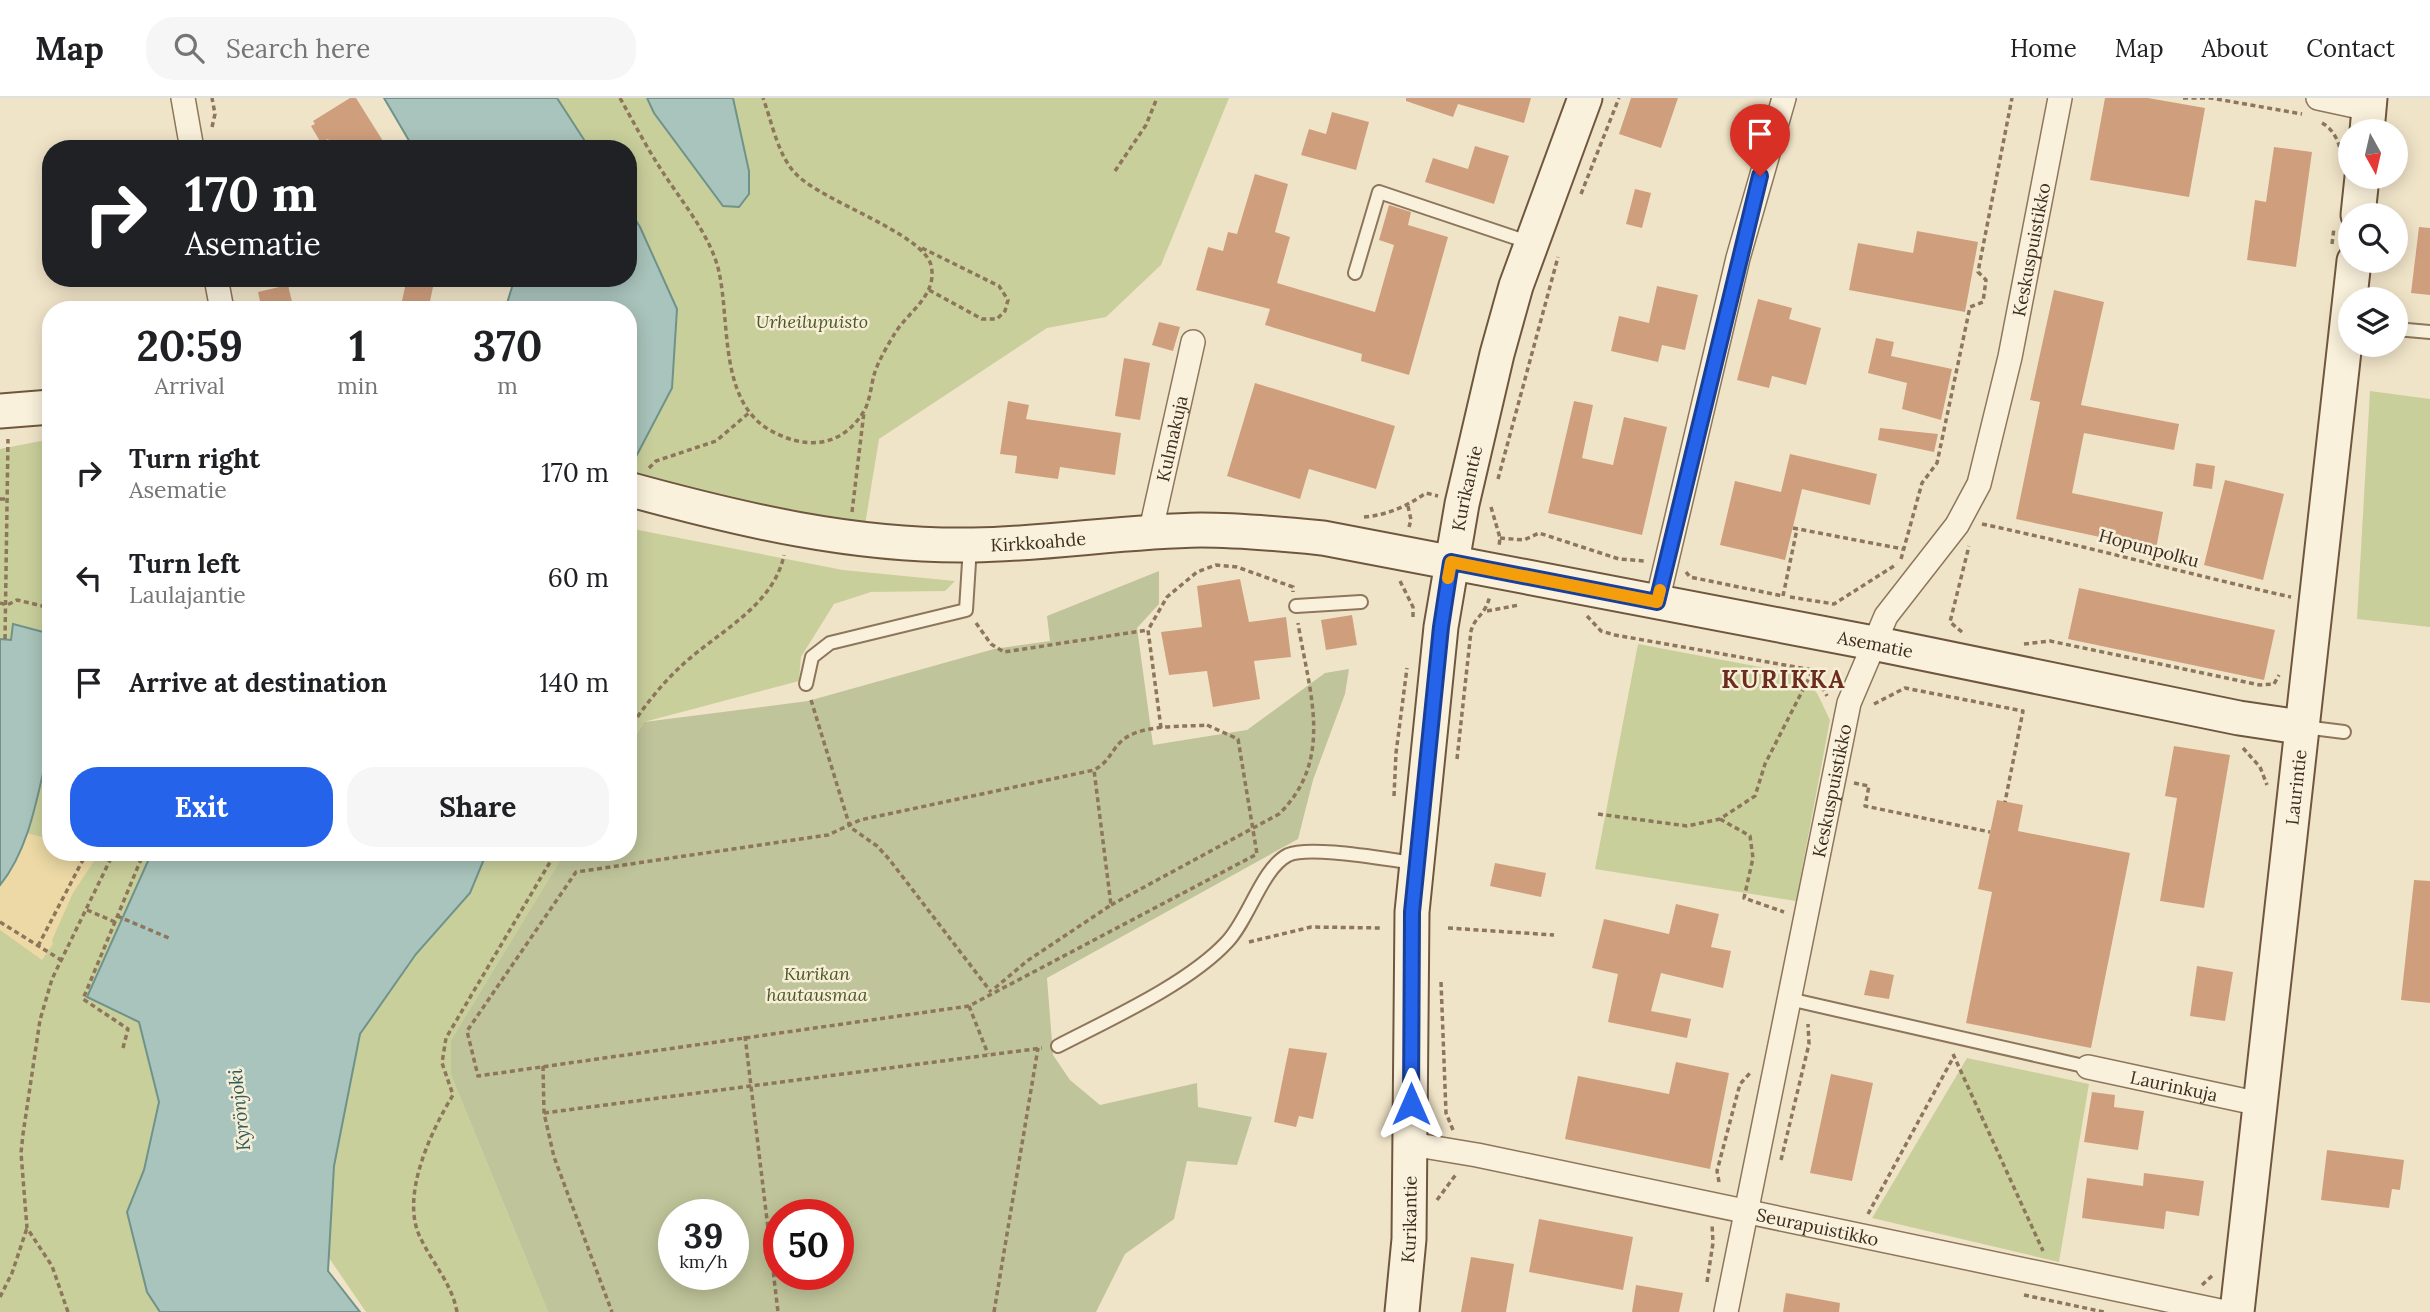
<!DOCTYPE html>
<html lang="en">
<head>
<meta charset="utf-8">
<style>
  :root { --surface:#fff; --page:#f6f6f6; --text:#202124; --muted:#757577; --line:#e0e0e0; --accent:#2563eb }
  body { margin:0; font-family:Lora,serif; background:var(--page); color:var(--text); height:100vh; display:flex; flex-direction:column; font-size:26px; white-space:nowrap }
  * { box-sizing:border-box; margin:0 }
  p { font-size:23px; color:var(--muted) }
  .icon { flex:none; width:38px; height:38px; fill:none; stroke:currentColor; stroke-width:2; stroke-linecap:round; stroke-linejoin:round }
  .map { position:relative; flex:1; overflow:hidden }
  .drawer { position:absolute; left:42px; top:203px; width:595px; height:560px; display:flex; flex-direction:column; background:var(--surface); border-radius:28px; box-shadow:0 4px 18px #0003 }
  .drawer>* { flex:none }
  .banner { position:absolute; left:42px; top:42px; width:595px; height:147px; border-radius:28px; box-shadow:0 4px 18px #0003; background:#202124; color:#fff; overflow:hidden }
  .needle { width:46px; rotate:172deg }
  .tools { position:absolute; left:2338px; top:21px; display:grid; gap:14px }
  .tools a { display:grid; place-items:center; width:70px; height:70px; border-radius:50%; background:var(--surface); box-shadow:0 4px 18px #0003; font-size:35px }
  .speed { position:absolute; left:658px; top:1101px; display:flex; gap:14px; font-size:35px; font-weight:700; text-align:center }
  .speed>* { display:grid; place-content:center; width:91px; height:91px; border-radius:50%; background:var(--surface); box-shadow:0 4px 18px #0003; line-height:1 }
  .speed small { font-size:18px; font-weight:400 }
  .speed .limit { border:10px solid #d22; background:#fff; color:#111 }
  .pin { position:absolute; display:grid; place-items:center; width:60px; height:60px; color:#fff; margin:-72px -30px; border-radius:50% 50% 50% 0; rotate:-45deg; box-shadow:0 0 7px #0007 }
  .pin .icon { rotate:45deg }
  .me { position:absolute; width:77px; margin:-38px; rotate:0deg; stroke-linejoin:round; filter:drop-shadow(0 0 5px #0008) }
  .turn { display:flex; align-items:center; gap:24px; height:147px; padding:0 28px; font-size:32px }
  .turn .icon { width:91px; height:91px; stroke-width:2.5 }
  .turn b { display:block; font-size:49px; line-height:60px }
  .eta { display:flex; justify-content:space-evenly; align-items:center; height:119px; text-align:center }
  .eta b { font-size:42px; font-weight:700; line-height:49px }
  .action { display:flex; gap:14px; margin-top:auto; padding:14px 28px }
  .action a { flex:1; height:80px; border-radius:28px; background:var(--accent); color:#fff; font-size:28px; font-weight:700; line-height:80px; text-align:center }
  .action a+a { background:var(--page); color:var(--text) }
  ul { padding:0; list-style:none }
  li { display:flex; align-items:center; gap:21px; height:105px; padding:0 28px }
  li div { flex:1 }
  li b { display:block; font-size:26px }
  li em { font-style:normal }
  header { display:flex; align-items:center; gap:42px; box-sizing:border-box; height:98px; padding:0 35px; background:var(--surface); border-bottom:2px solid var(--line) }
  header strong { font-size:33px }
  nav { display:flex; gap:38px; margin-inline-start:auto; font-size:24px }
  .search { width:490px; height:63px; background:var(--page); display:flex; align-items:center; gap:18px; box-sizing:border-box; padding:0 24px; border-radius:28px; color:var(--muted); font-size:26px }
  .map>svg:first-child { display:block }
  .green { fill:#c9cf9b }
  .sand { fill:#ecd9a5 }
  .cemetery { fill:#bfc49a; fill-rule:evenodd }
  .water { fill:#a9c4bc; stroke:#6f938a; stroke-width:2 }
  .building { fill:#cf9f7d }
  .lines { fill:none; stroke-linecap:round; stroke-linejoin:round }
  .lane-casing { stroke:#8d765c; stroke-width:16 }
  .street-casing { stroke:#8d765c; stroke-width:26 }
  .secondary-casing { stroke:#6f573f; stroke-width:37 }
  .path { stroke:#8d765c; stroke-width:3.5; stroke-dasharray:5 3.5; stroke-linecap:butt }
  .lane { stroke:#faf1dc; stroke-width:12 }
  .street { stroke:#faf1dc; stroke-width:23 }
  .secondary { stroke:#faf1dc; stroke-width:33 }
  .route-casing { stroke:#184099; stroke-width:18 }
  .route { stroke:#2563eb; stroke-width:12 }
  .slow { stroke:#f59e0b; stroke-width:12 }
  .labels { text-anchor:middle; dominant-baseline:central; stroke-width:5; stroke-linejoin:round; paint-order:stroke }
  .street-label { font-size:18px; fill:#3d2e20; stroke:#f7eed8 }
  .park-label { font-size:18px; font-style:italic; fill:#4d5a26; stroke:#f7eed8 }
  .water-label { font-size:19px; font-style:italic; fill:#2f5d5a; stroke:#f7eed8 }
  .district-label { font-size:24px; font-weight:bold; letter-spacing:2px; fill:#6b2e1e; stroke:#f7eed8 }
</style>
</head>
<body>
<header>
<strong>Map</strong>
<div class="search"><svg class="icon" aria-label="search" viewBox="0 0 24 24"><circle cx="10" cy="10" r="6"/><path d="M15 15l6 6"/></svg>Search here</div>
<nav><a>Home</a><a>Map</a><a>About</a><a>Contact</a></nav>
</header>
<div class="map">
<svg width="2430" height="1214" viewBox="0 0 2430 1214">
  <rect width="100%" height="100%" fill="#f0e4c8"/>
  <g class="green">
    <path d="M557 0H1229L1161 167 1106 219 1047 230 879 341 865 427 710 400 629 373 672 290 640 129 628 110V51H590Z"/>
    <path d="M2370 293 2430 301V529L2357 521Z"/>
    <path d="M51 341V754H152L87 899 139 924 159 1003 144 1072 127 1115 147 1194 160 1214H0V351Z"/>
    <path d="M628 430 843 472 955 483 945 493 871 494 834 506 801 559 799 583 644 624 628 650Z"/>
    <path d="M1638 546 1798 576 1817 595 1830 622 1796 803 1595 771Z"/>
    <path d="M487 754H565L451 942V977L548 1214H366L329 1160 334 1068 360 936 416 856 470 795Z"/>
    <path d="M1967 960 2089 986 2059 1164 1872 1120Z"/>
  </g>
  <path class="sand" d="M26 735 51 741V754H100L73 795 52 842 53 846 42 862 0 832V787L9 776Z"/>
  <path class="cemetery" d="M1159 473V506L1137 530 1153 647 1247 632 1325 575 1349 571 1345 596 1313 682 1298 741 1047 880 1053 957 1070 982 1100 1007 1197 985 1198 1009 1252 1019 1237 1067 1187 1063 1174 1121 1125 1156 1096 1214H548L451 977V942L565 754H628V650L644 624 808 603 994 551 1050 543 1047 518ZM674 1116H733V1176H674ZM779 1116H838V1176H779Z"/>
  <g class="water">
    <path d="M384 0H557L590 51H414Z"/>
    <path d="M647 0H733L749 73V96L739 109 723 108 654 15Z"/>
    <path d="M628 110 640 129 677 211 672 290 628 374V212H505L512 189 506 180H628Z"/>
    <path d="M13 526 51 536V666H45C36 706 27 754 0 787V541L11 542Z"/>
    <path d="M152 754H487L470 795 416 856 360 936 334 1068 328 1173 360 1214H160L147 1194 127 1114 144 1072 159 1004 139 924 87 899Z"/>
  </g>
  <g class="building">
    <path d="M350 0H356L388 51H334L328 41 321 45 311 28 315 26 313 23Z"/>
    <path d="M1406 0H1531L1524 25 1458 6 1453 19 1406 3Z"/>
    <path d="M1631 0H1678L1661 50 1619 36Z"/>
    <path d="M2105 0H2148L2205 10 2189 99 2090 82Z"/>
    <path d="M1332 14 1369 24 1356 72 1301 57 1309 31 1326 36Z"/>
    <path d="M1475 48 1509 58 1494 106 1425 84 1433 60 1468 71Z"/>
    <path d="M2274 49 2312 54 2296 169 2247 162 2255 102 2266 104Z"/>
    <path d="M1255 76 1288 86 1275 134 1290 139 1277 185 1375 214 1394 147 1379 142 1389 107 1411 114 1408 127 1448 139 1409 277 1361 263 1362 256 1265 227 1270 211 1196 192 1208 149 1223 153 1228 134 1237 136Z"/>
    <path d="M1635 91 1651 95 1642 130 1626 126Z"/>
    <path d="M2419 129 2430 130V197L2411 195Z"/>
    <path d="M1917 133 1978 144 1965 214 1849 192 1858 145 1913 155Z"/>
    <path d="M407 180H435L428 212H400Z"/>
    <path d="M288 187 294 212H262L258 194Z"/>
    <path d="M1657 188 1698 197 1685 252 1662 247 1658 264 1611 253 1619 218 1649 225Z"/>
    <path d="M2054 192 2104 204 2081 307 2179 326 2174 352 2084 335 2072 395 2163 414 2156 451 2016 421 2040 304 2030 302Z"/>
    <path d="M1758 201 1792 210 1789 221 1821 230 1806 287 1772 278 1769 290 1737 282Z"/>
    <path d="M1159 224 1180 229 1173 253 1152 247Z"/>
    <path d="M1876 240 1894 244 1891 258 1952 271 1941 322 1902 311 1907 285 1868 275Z"/>
    <path d="M1124 260 1150 265 1140 322 1115 318Z"/>
    <path d="M1255 285 1395 328 1376 391 1309 371 1300 401 1227 378Z"/>
    <path d="M1008 303 1029 307 1026 321 1121 335 1115 377 1060 369 1058 381 1015 375 1017 358 1000 356Z"/>
    <path d="M1574 303 1593 307 1582 360 1613 367 1624 319 1667 329 1642 437 1548 415Z"/>
    <path d="M1880 330 1938 336 1934 354 1878 342Z"/>
    <path d="M1790 356 1877 376 1870 407 1802 391 1785 462 1720 447 1735 383 1781 394Z"/>
    <path d="M2196 365 2215 368 2212 391 2193 388Z"/>
    <path d="M2225 382 2284 396 2263 482 2204 467Z"/>
    <path d="M1240 481 1249 524 1286 519 1291 559 1254 563 1260 601 1213 609 1207 573 1169 577 1161 534 1202 529 1197 488Z"/>
    <path d="M2079 490 2275 532 2264 582 2068 541Z"/>
    <path d="M1352 517 1357 547 1326 552 1321 522Z"/>
    <path d="M2174 648 2230 657 2204 810 2160 803 2177 700 2165 698Z"/>
    <path d="M1997 702 2023 707 2018 733 2130 755 2091 950 1966 925 1992 794 1978 791Z"/>
    <path d="M1495 765 1546 775 1541 799 1490 788Z"/>
    <path d="M2414 782 2430 783V905L2401 902Z"/>
    <path d="M1676 806 1719 816 1711 849 1731 853 1723 890 1661 875 1651 913 1691 921 1687 940 1608 924 1618 876 1592 870 1604 821 1669 836Z"/>
    <path d="M2197 868 2233 874 2225 923 2190 918Z"/>
    <path d="M1870 872 1894 877 1889 901 1864 897Z"/>
    <path d="M1289 950 1327 955 1313 1021 1299 1018 1296 1029 1274 1024Z"/>
    <path d="M1676 964 1729 975 1710 1071 1565 1041 1578 978 1669 996Z"/>
    <path d="M1831 976 1873 985 1852 1083 1810 1075Z"/>
    <path d="M2092 994 2115 997 2114 1009 2144 1013 2138 1052 2084 1044Z"/>
    <path d="M2327 1052 2404 1062 2400 1092 2392 1091 2389 1110 2321 1102Z"/>
    <path d="M2144 1075 2204 1083 2199 1118 2166 1113 2164 1131 2082 1120 2087 1080 2143 1088Z"/>
    <path d="M1539 1121 1633 1139 1623 1192 1529 1174Z"/>
    <path d="M1471 1159 1514 1166 1506 1214H1461Z"/>
    <path d="M1636 1187 1683 1195 1679 1214H1632Z"/>
    <path d="M1786 1195 1840 1205 1839 1214H1783Z"/>
  </g>
  <g class="lines">
    <defs>
      <g id="lane">
        <path d="M1355 175 1379 94 1531 145"/>
        <path d="M2396 231 2430 234"/>
        <path d="M1296 508 1361 504"/>
        <path d="M806 586 812 559 830 545 966 512 970 448"/>
        <path d="M2304 629 2344 634"/>
        <path d="M1789 901 2088 969"/>
        <path d="M1058 948C1110 921 1188 886 1227 844 1249 821 1262 770 1288 757 1310 747 1389 762 1416 765"/>
      </g>
      <g id="street">
        <path d="M183 0 192 51"/>
        <path d="M2318 0 2369 11"/>
        <path d="M216 180 222 212"/>
        <path id="s1" d="M1150 436 1193 244"/>
        <path d="M1657 504 1738 160 1784 0"/>
        <path id="s2" d="M2088 969 2260 1006"/>
        <path id="s3" d="M1411 1046 1477 1057 2225 1214"/>
        <path id="s4" d="M1726 1214 1849 605 1886 518 1957 427 1979 386 2010 259 2060 0"/>
      </g>
      <g id="secondary">
        <path d="M2367 33 2370 0"/>
        <path d="M2358 117 2362 79"/>
        <path d="M0 313 51 309"/>
        <path id="s5" d="M628 391C741 422 855 449 973 447 1049 446 1125 433 1201 432 1242 432 1282 436 1323 440L1873 545 2239 620 2300 629"/>
        <path id="s6" d="M1402 1214 1409 1141 1412 814 1441 529 1462 406 1497 256 1516 188 1585 0"/>
        <path id="s7" d="M2237 1214 2354 163"/>
      </g>
    </defs>
    <use href="#lane" class="lane-casing"/>
    <use href="#street" class="street-casing"/>
    <use href="#secondary" class="secondary-casing"/>
    <g class="path">
      <path d="M620 0C634 25 647 50 662 73 682 104 711 138 719 174 730 223 719 301 768 331 803 352 841 351 864 313 870 303 871 288 874 277 878 263 888 247 895 235 909 213 938 197 931 167 922 135 824 104 797 77 778 59 772 24 763 0"/>
      <path d="M2183 0H2211L2302 16"/>
      <path d="M2322 25C2335 32 2342 49 2341 63"/>
      <path d="M212 29 215 16 212 0"/>
      <path d="M1115 73 1146 27 1157 0"/>
      <path d="M1581 96 1619 0"/>
      <path d="M2332 146 2334 130"/>
      <path d="M922 150 999 188 1008 202 1005 213 997 221H982L929 192"/>
      <path d="M649 370 656 363 716 343 750 314"/>
      <path d="M1498 381 1558 159"/>
      <path d="M0 401H7"/>
      <path d="M1408 408 1411 422 1409 429"/>
      <path d="M1491 409 1500 440 1499 448"/>
      <path d="M852 414 864 314"/>
      <path d="M1364 419C1388 417 1407 408 1426 395L1438 398"/>
      <path d="M1982 426C2086 448 2188 476 2291 499"/>
      <path d="M1793 430 1903 451"/>
      <path d="M1500 440 1524 442 1539 435 1619 461 1645 463"/>
      <path d="M1901 461 1922 385 1937 365 1970 209 1983 204 1986 182 1978 174 2012 0"/>
      <path d="M1686 474 1690 479 1783 498"/>
      <path d="M1400 483 1413 509V521"/>
      <path d="M1783 498 1797 431"/>
      <path d="M1790 499 1834 506 1897 466"/>
      <path d="M0 505 7 507 17 502 51 510"/>
      <path d="M1487 513 1519 507"/>
      <path d="M1587 518 1601 533 1615 537 1813 572 1827 598"/>
      <path d="M976 525 991 546 1004 554 1148 532"/>
      <path d="M1962 534 1950 524 1969 448"/>
      <path d="M5 541 8 341"/>
      <path d="M2024 546 2050 543 2260 587 2274 586 2279 577"/>
      <path d="M811 602 850 729 877 748 889 761 991 894"/>
      <path d="M1874 606 1905 590 2023 613 2005 704"/>
      <path d="M1207 627 1238 641 1257 756 969 908 478 978 467 933 576 774 828 737 860 722 1094 672C1111 663 1111 651 1124 641 1144 626 1183 629 1207 627Z"/>
      <path d="M1161 630 1148 532 1167 499 1197 474 1216 467 1237 469 1293 489V494"/>
      <path d="M628 633C642 611 660 588 679 570 715 535 773 510 784 457"/>
      <path d="M2243 650 2260 669 2267 687"/>
      <path d="M1457 661 1471 533C1475 518 1486 517 1490 497"/>
      <path d="M1854 685 1869 688 1865 708 1990 734"/>
      <path d="M1394 698 1396 655 1407 570"/>
      <path d="M1598 716 1687 728 1720 721 1755 698 1765 666 1813 572"/>
      <path d="M1720 721 1750 738 1753 760 1744 800 1784 814"/>
      <path d="M204 754 205 755"/>
      <path d="M1111 807 1279 716C1335 661 1309 594 1298 525"/>
      <path d="M87 812 115 824"/>
      <path d="M117 818 169 840"/>
      <path d="M0 824 61 862"/>
      <path d="M1448 830 1554 837"/>
      <path d="M1249 844 1311 829 1381 830"/>
      <path d="M38 848 87 754"/>
      <path d="M1441 884 1446 1015 1453 1032"/>
      <path d="M995 890 1027 863 1111 807 1094 672"/>
      <path d="M969 908 988 956"/>
      <path d="M745 938 778 1214"/>
      <path d="M123 950 128 931 83 901 144 754"/>
      <path d="M1953 956 2043 1153"/>
      <path d="M543 968 544 1015 554 1059 612 1214"/>
      <path d="M544 1015 1042 950"/>
      <path d="M1781 1062 1809 946 1808 926"/>
      <path d="M1719 1084 1717 1073 1740 986 1751 974"/>
      <path d="M1437 1102 1457 1075"/>
      <path d="M1868 1116 1954 958"/>
      <path d="M1707 1184 1713 1145 1712 1126"/>
      <path d="M2202 1187 2214 1176"/>
      <path d="M2024 1197 2104 1214"/>
      <path d="M0 1199 12 1175 27 1130"/>
      <path d="M68 1214 52 1168 27 1130 21 1055 23 1036 40 922 52 881 114 754"/>
      <path d="M457 1214C452 1186 433 1166 421 1141 399 1100 431 1033 453 997L442 965 446 940 556 754"/>
      <path d="M994 1214 1038 950"/>
    </g>
    <use href="#lane" class="lane"/>
    <use href="#street" class="street"/>
    <use href="#secondary" class="secondary"/>
  </g>
  <g class="lines">
    <defs>
      <path id="route" d="M1411 1006 1412 814 1441 529 1451 464 1657 504 1760 78"/>
    </defs>
    <use href="#route" class="route-casing"/>
    <use href="#route" class="route"/>
    <path class="slow" d="M1448 480 1451 464 1657 504 1660 492"/>
  </g>
  <g class="labels">
    <g class="street-label">
      <text stroke="none"><textPath href="#s4" startOffset="1118">Keskuspuistikko</textPath></text>
      <text stroke="none"><textPath href="#s1" startOffset="98">Kulmakuja</textPath></text>
      <text stroke="none"><textPath href="#s6" startOffset="828">Kurikantie</textPath></text>
      <text stroke="none"><textPath href="#s5" startOffset="416">Kirkkoahde</textPath></text>
      <text transform="translate(2149 450) rotate(15)">Hopunpolku</text>
      <text stroke="none"><textPath href="#s5" startOffset="1264">Asematie</textPath></text>
      <text stroke="none"><textPath href="#s7" startOffset="528">Laurintie</textPath></text>
      <text stroke="none"><textPath href="#s4" startOffset="532">Keskuspuistikko</textPath></text>
      <text stroke="none"><textPath href="#s2" startOffset="88">Laurinkuja</textPath></text>
      <text stroke="none"><textPath href="#s6" startOffset="93">Kurikantie</textPath></text>
      <text stroke="none"><textPath href="#s3" startOffset="415">Seurapuistikko</textPath></text>
    </g>
    <g class="park-label">
      <text x="812" y="223">Urheilupuisto</text>
      <text x="817" y="875">Kurikan<tspan x="817" dy="21">hautausmaa</tspan></text>
    </g>
    <g class="water-label">
      <text transform="translate(239 1012) rotate(-96)">Kyrönjoki</text>
    </g>
    <g class="district-label">
      <text x="1784" y="581">KURIKKA</text>
    </g>
  </g>
</svg>
<div class="tools">
<a><svg class="needle" viewBox="-14 -14 28 28"><path d="M0-13l5 13h-10z" fill="#e53935"/><path d="M0 13l5-13h-10z" fill="#757577"/></svg></a>
<a><svg class="icon" aria-label="search" viewBox="0 0 24 24"><circle cx="10" cy="10" r="6"/><path d="M15 15l6 6"/></svg></a>
<a><svg class="icon" aria-label="layers" viewBox="0 0 24 24"><path d="M12 4l9 5-9 5-9-5zM3 14l9 5 9-5"/></svg></a>
</div>
<div class="speed"><div>39<small>km/h</small></div><div class="limit">50</div></div>
<div class="pin" style="left:1760px;top:78px;background:#d93025"><svg class="icon" aria-label="arrive" viewBox="0 0 24 24"><path d="M6 21V4h12l-3 4 3 4H6"/></svg></div>
<svg class="me" style="left:1411px;top:1006px" viewBox="-20 -20 40 40"><path d="M0-17L14 15 0 8-14 15z" fill="#2563eb" stroke="#fff" stroke-width="4"/></svg>
<div class="banner">
<div class="turn"><svg class="icon" aria-label="right" viewBox="0 0 24 24"><path d="M7 20v-9h11M14 6l5 5-5 5"/></svg><div><b>170 m</b>Asematie</div></div>
</div>
<section class="drawer">
<div class="eta">
<div><b>20:59</b><p>Arrival</p></div>
<div><b>1</b><p>min</p></div>
<div><b>370</b><p>m</p></div>
</div>
<ul>
<li><svg class="icon" aria-label="right" viewBox="0 0 24 24"><path d="M7 20v-9h11M14 6l5 5-5 5"/></svg><div><b>Turn right</b><p>Asematie</p></div><em>170 m</em></li>
<li><svg class="icon" aria-label="left" viewBox="0 0 24 24"><path d="M17 20v-9H6M10 6l-5 5 5 5"/></svg><div><b>Turn left</b><p>Laulajantie</p></div><em>60 m</em></li>
<li><svg class="icon" aria-label="arrive" viewBox="0 0 24 24"><path d="M6 21V4h12l-3 4 3 4H6"/></svg><div><b>Arrive at destination</b></div><em>140 m</em></li>
</ul>
<div class="action"><a>Exit</a><a>Share</a></div>
</section>
</div>
</body>
</html>
